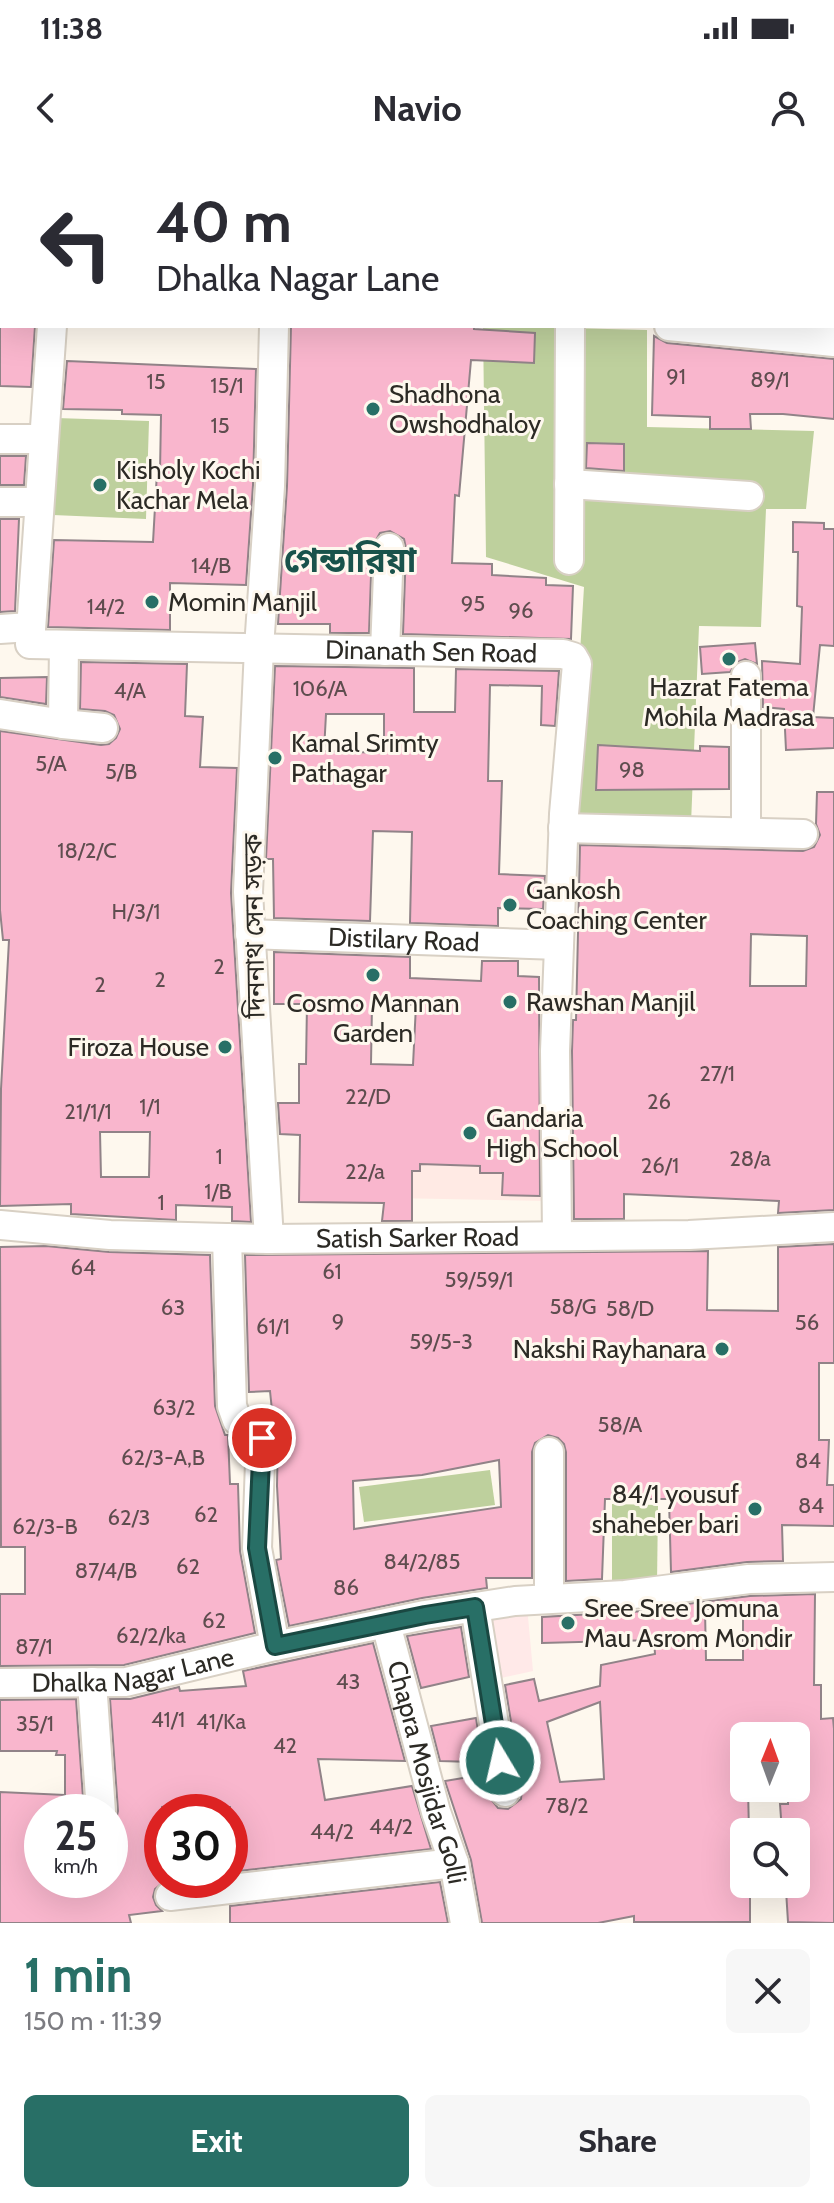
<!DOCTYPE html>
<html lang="en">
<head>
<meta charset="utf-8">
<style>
  :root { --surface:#fff; --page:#f7f7f7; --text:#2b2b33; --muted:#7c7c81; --accent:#286f66 }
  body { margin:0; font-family:Cabin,"Noto Sans Bengali",sans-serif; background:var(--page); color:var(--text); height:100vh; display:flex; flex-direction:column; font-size:30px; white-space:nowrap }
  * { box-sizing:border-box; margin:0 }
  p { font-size:26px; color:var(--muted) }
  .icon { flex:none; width:44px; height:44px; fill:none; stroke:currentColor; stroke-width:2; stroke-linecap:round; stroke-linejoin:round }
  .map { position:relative; height:1763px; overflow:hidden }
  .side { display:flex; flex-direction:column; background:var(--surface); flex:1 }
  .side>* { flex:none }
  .banner { position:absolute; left:0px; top:0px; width:834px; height:168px; box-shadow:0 8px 32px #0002; background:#fff; color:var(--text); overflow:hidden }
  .needle { width:52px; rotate:1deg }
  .fabs { position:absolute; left:730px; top:1562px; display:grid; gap:16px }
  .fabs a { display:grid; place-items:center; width:80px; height:80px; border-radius:12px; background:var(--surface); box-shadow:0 8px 32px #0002; font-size:40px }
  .speed { position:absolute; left:24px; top:1634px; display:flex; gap:16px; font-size:40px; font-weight:700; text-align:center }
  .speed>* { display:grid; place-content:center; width:104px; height:104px; border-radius:50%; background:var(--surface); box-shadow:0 8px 32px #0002; line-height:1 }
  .speed small { font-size:20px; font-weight:400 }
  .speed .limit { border:12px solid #d22; background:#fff; color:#111 }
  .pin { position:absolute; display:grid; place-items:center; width:68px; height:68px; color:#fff; margin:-34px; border:4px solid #fff; border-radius:50%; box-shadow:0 2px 8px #0007 }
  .me { position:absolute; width:88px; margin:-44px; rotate:351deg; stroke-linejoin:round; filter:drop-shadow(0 0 6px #0008) }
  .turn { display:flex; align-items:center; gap:28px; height:168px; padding:0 24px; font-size:36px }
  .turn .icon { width:104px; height:104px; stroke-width:2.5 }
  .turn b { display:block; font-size:56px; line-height:68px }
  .round { display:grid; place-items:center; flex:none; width:84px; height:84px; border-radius:12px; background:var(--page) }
  .summary { display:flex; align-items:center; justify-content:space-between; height:136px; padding:0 24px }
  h1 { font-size:48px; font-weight:700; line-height:60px; color:var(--accent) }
  .cta { display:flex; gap:16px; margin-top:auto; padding:16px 24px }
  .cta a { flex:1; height:92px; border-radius:12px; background:var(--accent); color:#fff; font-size:32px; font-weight:700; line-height:92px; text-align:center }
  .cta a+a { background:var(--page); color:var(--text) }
  .status { display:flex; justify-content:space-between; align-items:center; height:56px; padding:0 40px; background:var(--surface); direction:ltr }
  .status svg { height:22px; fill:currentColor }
  header { display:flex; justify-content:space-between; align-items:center; height:104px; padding:0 24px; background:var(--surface); font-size:36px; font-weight:700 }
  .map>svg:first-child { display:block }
  .industrial { fill:#ffe9e8 }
  .education { fill:#ffeae4 }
  .green { fill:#bed09d }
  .building { fill:#f9b6cd; stroke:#918388; stroke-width:2; fill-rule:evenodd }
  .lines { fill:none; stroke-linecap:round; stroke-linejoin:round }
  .street-casing { stroke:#d8d0c4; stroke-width:32 }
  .street { stroke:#fff; stroke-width:28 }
  .route-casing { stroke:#1a4842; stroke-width:20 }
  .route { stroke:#286f66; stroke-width:14 }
  .poi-dot { fill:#286f66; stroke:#fef8ee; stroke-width:3 }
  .labels { text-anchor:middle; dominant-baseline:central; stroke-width:6; stroke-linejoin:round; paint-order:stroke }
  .number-label { font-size:22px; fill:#5f4d4f }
  .poi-label { font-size:26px; fill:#2c2a25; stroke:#fef8ee; text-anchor:start }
  .street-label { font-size:26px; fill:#2c2a25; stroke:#fef8ee }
  .district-label { font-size:34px; font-weight:bold; fill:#19524b; stroke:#fef8ee }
</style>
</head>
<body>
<div class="status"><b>11:38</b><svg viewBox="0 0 49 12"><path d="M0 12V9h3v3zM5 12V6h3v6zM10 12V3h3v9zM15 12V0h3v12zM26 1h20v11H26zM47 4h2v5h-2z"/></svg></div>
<header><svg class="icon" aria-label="back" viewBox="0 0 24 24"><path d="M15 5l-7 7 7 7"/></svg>Navio<svg class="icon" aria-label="person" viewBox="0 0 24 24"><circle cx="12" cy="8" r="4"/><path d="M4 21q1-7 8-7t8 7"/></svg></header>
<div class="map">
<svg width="834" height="1763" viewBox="0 0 834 1763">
  <rect width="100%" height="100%" fill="#fef8ee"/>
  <path class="industrial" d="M527 1446 533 1511 492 1520 481 1451Z"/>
  <path class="education" d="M394 905 550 908 547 1041 391 1038Z"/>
  <g class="green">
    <path d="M0 0 50 2H2V124Z"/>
    <path d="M483 166 647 170V267L814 271 806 349H766L761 467 699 466 691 664 570 658 584 427 486 397Z"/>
    <path d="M56 258 149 261 146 359 53 355Z"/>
    <path d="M490 1310 495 1345 364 1362 359 1327Z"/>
    <path d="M612 1344 658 1345 657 1424 612 1422Z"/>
  </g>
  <g class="building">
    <path d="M0 166H35L31 227 0 226Z"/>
    <path d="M291 166H474V169L535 173 534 203 471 200 459 336 455 335 452 403 492 404V415L546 418V425L573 426 571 479 403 474 406 388 404 379 390 371 380 373 372 387 369 473H330V464H278L287 326Z"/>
    <path d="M654 176 667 183 834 199V259L783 254H750L751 269H710V257L652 255Z"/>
    <path d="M67 201 256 209 253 325 246 425 170 423V470L48 467 54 380 153 382 157 312H160L161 255 122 254V250L63 249Z"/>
    <path d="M587 283 624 284V311L586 308Z"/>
    <path d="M0 296H26L24 325H0Z"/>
    <path d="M0 359H19L15 451 0 452Z"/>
    <path d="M793 362 824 363V369H834V486L820 485 813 557 834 558V588L786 590 784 549 763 547 762 501 800 504 802 447 797 446 798 392H793Z"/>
    <path d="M755 483 757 504 745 499 737 502 730 512 702 514 700 487Z"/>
    <path d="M81 502 187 504 185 556 203 557 200 607 237 608 231 733 251 1062 232 1061V1047L176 1045V1060L71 1054V1044L0 1046 1 929 9 780H3L0 750V571L101 585 109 584 116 578 120 569 114 555 105 551 80 549ZM100 972H150L149 1017H101Z"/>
    <path d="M275 506 414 508V552H455L456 509 559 511 555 566 541 565 542 526 490 525 488 621H502L499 714 545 716 543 749 498 748V766L410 763 412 672 373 671 370 761 274 758 273 699H266ZM326 554H384V593L324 591Z"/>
    <path d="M47 517 46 544 0 537V518Z"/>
    <path d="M598 585 700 591V586L729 587V629L596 630Z"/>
    <path d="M817 632H834V1050L778 1053 779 1041 624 1034V1059H574L572 891 573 860H576L580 685 803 691 814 687 820 675 816 664ZM751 774 807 776 806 826H750Z"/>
    <path d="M274 792 410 797V818L481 821 482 801H518V816L539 817 540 1036 502 1035 503 1013H480V1006L420 1004V1011H412V1061H382L384 1043 299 1042 300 975 280 974 278 943H299V904H306L307 844H274ZM372 845H416L413 905 371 904Z"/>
    <path d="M834 1084V1203H819V1280H829L827 1325H834V1366L782 1365 783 1401 747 1402 671 1412 669 1339H605L602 1419 566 1421V1292L564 1284 558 1278 548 1275 535 1283 532 1292V1418H486L487 1428 422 1438 289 1466 276 1400 281 1399 277 1326 278 1273 273 1260 270 1231 249 1232 245 1095 708 1091 707 1150 778 1151V1087ZM499 1300 501 1347 354 1369 353 1321 422 1315Z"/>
    <path d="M46 1086 109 1092 210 1095 215 1246 225 1275H228L230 1324H238L240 1391 255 1473 124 1505 0 1506V1434H25V1387H1L0 1087Z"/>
    <path d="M815 1434 814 1525H821V1559L833 1558 834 1569V1763L788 1762 786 1730H796V1672H782L780 1644H788V1628H796V1576H744V1628H748L749 1672H744V1724H750V1762H634V1756L598 1763H482L471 1700 445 1621 475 1616 474 1602 440 1601 431 1566 476 1558 488 1635 498 1648 508 1649 521 1639 522 1629 505 1525 534 1519 539 1541 600 1526 601 1505 655 1494 654 1480 542 1483V1457L663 1450V1447L750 1436ZM743 1446V1500H706L705 1449ZM600 1542 604 1619 560 1622 547 1562Z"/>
    <path d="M461 1467 469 1517 421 1528 407 1476Z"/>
    <path d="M373 1483 405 1601 318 1599 325 1640 412 1626 431 1689 230 1712V1647L207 1648 206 1643 162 1647V1720H166L155 1729 153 1737 156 1745 162 1751 129 1755 131 1763H0V1632L65 1635V1595H56L57 1591H0V1540L76 1539 84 1652H42V1720H110V1666L116 1660 118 1651 110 1539H130L179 1527 180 1531 246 1526 243 1511Z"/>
    <path d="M440 1722 448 1763H230V1746Z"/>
  </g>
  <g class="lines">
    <defs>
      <g id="street">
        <path d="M58 2V0"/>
        <path d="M283 2V0"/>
        <path id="s1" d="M52 166 30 484 563 494 573 497 577 504 564 654 555 891 557 1074"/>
        <path d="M669 166 834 182"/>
        <path d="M0 279H44"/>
        <path d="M569 324 749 336"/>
        <path d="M0 342H39"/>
        <path d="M569 400 570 166"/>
        <path d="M0 469 30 467"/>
        <path d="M385 491 389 388"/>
        <path d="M0 554 63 564 64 485"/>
        <path d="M63 564 103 568"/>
        <path d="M563 668 803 674"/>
        <path d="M746 672V516"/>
        <path id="s2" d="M250 774 559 785"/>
        <path id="s3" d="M0 1065 110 1075 269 1079 689 1075 834 1067"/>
        <path d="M227 1078 232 1246 237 1260 258 1268 261 1273 257 1388 275 1486"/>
        <path d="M269 1079 248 732 259 488 270 326 274 166"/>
        <path d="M549 1292V1439"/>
        <path d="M475 1447 505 1632"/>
        <path id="s4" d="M386 1464 436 1652 454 1703 465 1763"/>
        <path d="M92 1522 101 1652"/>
        <path id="s5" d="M0 1523 126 1522 275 1486 425 1455 515 1441 625 1435 749 1419 834 1417"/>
        <path d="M170 1736 454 1703"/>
      </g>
    </defs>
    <use href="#street" class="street-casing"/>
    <use href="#street" class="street"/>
  </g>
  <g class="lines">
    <defs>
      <path id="route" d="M262 1278 257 1388 275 1486 425 1455 475 1447 500 1601"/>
    </defs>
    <use href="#route" class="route-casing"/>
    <use href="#route" class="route"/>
  </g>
  <g class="poi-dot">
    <circle cx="373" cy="249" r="8"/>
    <circle cx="100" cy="325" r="8"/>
    <circle cx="152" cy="442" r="8"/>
    <circle cx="729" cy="499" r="8"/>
    <circle cx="275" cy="598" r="8"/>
    <circle cx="510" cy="745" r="8"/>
    <circle cx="373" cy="815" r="8"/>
    <circle cx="510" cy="842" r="8"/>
    <circle cx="225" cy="887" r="8"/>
    <circle cx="470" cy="973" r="8"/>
    <circle cx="722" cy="1189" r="8"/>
    <circle cx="755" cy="1349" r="8"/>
    <circle cx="568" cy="1463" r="8"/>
  </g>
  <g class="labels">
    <g class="number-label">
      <text x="676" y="216">91</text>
      <text x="770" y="219">89/1</text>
      <text x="156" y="221">15</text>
      <text x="227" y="225">15/1</text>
      <text x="220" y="265">15</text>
      <text x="211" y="405">14/B</text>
      <text x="473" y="443">95</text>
      <text x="106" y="446">14/2</text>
      <text x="521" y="450">96</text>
      <text x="320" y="528">106/A</text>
      <text x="130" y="530">4/A</text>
      <text x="51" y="603">5/A</text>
      <text x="632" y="609">98</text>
      <text x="121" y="611">5/B</text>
      <text x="87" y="690">18/2/C</text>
      <text x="136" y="751">H/3/1</text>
      <text x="219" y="806">2</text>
      <text x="160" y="819">2</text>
      <text x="100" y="824">2</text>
      <text x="717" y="913">27/1</text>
      <text x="368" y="936">22/D</text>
      <text x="659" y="941">26</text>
      <text x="150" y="946">1/1</text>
      <text x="88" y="951">21/1/1</text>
      <text x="219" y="996">1</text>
      <text x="750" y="998">28/a</text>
      <text x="660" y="1005">26/1</text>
      <text x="365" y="1011">22/a</text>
      <text x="218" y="1031">1/B</text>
      <text x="161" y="1042">1</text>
      <text x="83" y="1107">64</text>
      <text x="332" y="1111">61</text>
      <text x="479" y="1119">59/59/1</text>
      <text x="573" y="1146">58/G</text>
      <text x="173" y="1147">63</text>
      <text x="630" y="1148">58/D</text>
      <text x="338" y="1161">9</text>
      <text x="807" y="1162">56</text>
      <text x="273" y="1166">61/1</text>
      <text x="441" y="1181">59/5-3</text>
      <text x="174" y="1247">63/2</text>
      <text x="620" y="1264">58/A</text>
      <text x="163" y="1297">62/3-A,B</text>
      <text x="808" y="1300">84</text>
      <text x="811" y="1345">84</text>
      <text x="206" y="1354">62</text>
      <text x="129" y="1357">62/3</text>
      <text x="45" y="1366">62/3-B</text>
      <text x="422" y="1401">84/2/85</text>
      <text x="188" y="1406">62</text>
      <text x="106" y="1410">87/4/B</text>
      <text x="346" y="1427">86</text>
      <text x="214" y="1460">62</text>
      <text x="151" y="1475">62/2/ka</text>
      <text x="34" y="1486">87/1</text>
      <text x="348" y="1521">43</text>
      <text x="168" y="1559">41/1</text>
      <text x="221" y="1561">41/Ka</text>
      <text x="35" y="1563">35/1</text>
      <text x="285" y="1585">42</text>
      <text x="567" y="1645">78/2</text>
      <text x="391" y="1666">44/2</text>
      <text x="332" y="1671">44/2</text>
    </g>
    <g class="poi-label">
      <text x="389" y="234">Shadhona<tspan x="389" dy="30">Owshodhaloy</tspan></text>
      <text x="116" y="310">Kisholy Kochi<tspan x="116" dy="30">Kachar Mela</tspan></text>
      <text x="168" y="442">Momin Manjil</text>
      <text x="729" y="527" text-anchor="middle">Hazrat Fatema<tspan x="729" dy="30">Mohila Madrasa</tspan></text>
      <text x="291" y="583">Kamal Srimty<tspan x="291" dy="30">Pathagar</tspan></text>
      <text x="526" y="730">Gankosh<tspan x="526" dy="30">Coaching Center</tspan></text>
      <text x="526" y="842">Rawshan Manjil</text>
      <text x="373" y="843" text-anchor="middle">Cosmo Mannan<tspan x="373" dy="30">Garden</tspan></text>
      <text x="209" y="887" text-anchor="end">Firoza House</text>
      <text x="486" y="958">Gandaria<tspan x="486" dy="30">High School</tspan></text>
      <text x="706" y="1189" text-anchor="end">Nakshi Rayhanara</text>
      <text x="739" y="1334" text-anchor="end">84/1 yousuf<tspan x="739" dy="30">shaheber bari</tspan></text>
      <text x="584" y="1448">Sree Sree Jomuna<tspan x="584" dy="30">Mau Asrom Mondir</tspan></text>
    </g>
    <g class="street-label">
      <text stroke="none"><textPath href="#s1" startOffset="720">Dinanath Sen Road</textPath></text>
      <text transform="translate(254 766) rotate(-91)">দিননাথ সেন সড়ক</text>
      <text stroke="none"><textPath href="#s2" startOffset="154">Distilary Road</textPath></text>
      <text stroke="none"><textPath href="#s3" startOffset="418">Satish Sarker Road</textPath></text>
      <text stroke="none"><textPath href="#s5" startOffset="134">Dhalka Nagar Lane</textPath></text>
      <text stroke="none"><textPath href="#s4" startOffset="154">Chapra Mosjidar Golli</textPath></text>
    </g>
    <g class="district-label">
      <text x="350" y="400">গেন্ডারিয়া</text>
    </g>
  </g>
</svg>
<div class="fabs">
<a><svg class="needle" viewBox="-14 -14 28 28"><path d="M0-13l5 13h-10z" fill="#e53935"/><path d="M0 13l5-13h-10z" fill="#7c7c81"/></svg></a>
<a><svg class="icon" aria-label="search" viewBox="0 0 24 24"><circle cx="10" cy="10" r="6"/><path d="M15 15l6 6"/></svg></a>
</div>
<div class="speed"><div>25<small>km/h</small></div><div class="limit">30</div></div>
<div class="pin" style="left:262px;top:1278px;background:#d93025"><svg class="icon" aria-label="arrive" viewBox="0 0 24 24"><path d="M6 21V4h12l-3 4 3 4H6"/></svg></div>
<svg class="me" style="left:500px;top:1601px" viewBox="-20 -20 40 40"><circle r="17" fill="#286f66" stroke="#fff" stroke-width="3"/><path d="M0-11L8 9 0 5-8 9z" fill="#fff"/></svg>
<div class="banner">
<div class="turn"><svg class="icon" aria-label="left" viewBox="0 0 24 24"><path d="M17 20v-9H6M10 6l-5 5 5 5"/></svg><div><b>40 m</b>Dhalka Nagar Lane</div></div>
</div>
</div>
<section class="side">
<div class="summary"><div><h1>1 min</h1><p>150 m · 11:39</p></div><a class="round"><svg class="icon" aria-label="close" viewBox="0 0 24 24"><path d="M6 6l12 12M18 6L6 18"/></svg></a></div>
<div class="cta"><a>Exit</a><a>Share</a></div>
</section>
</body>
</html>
